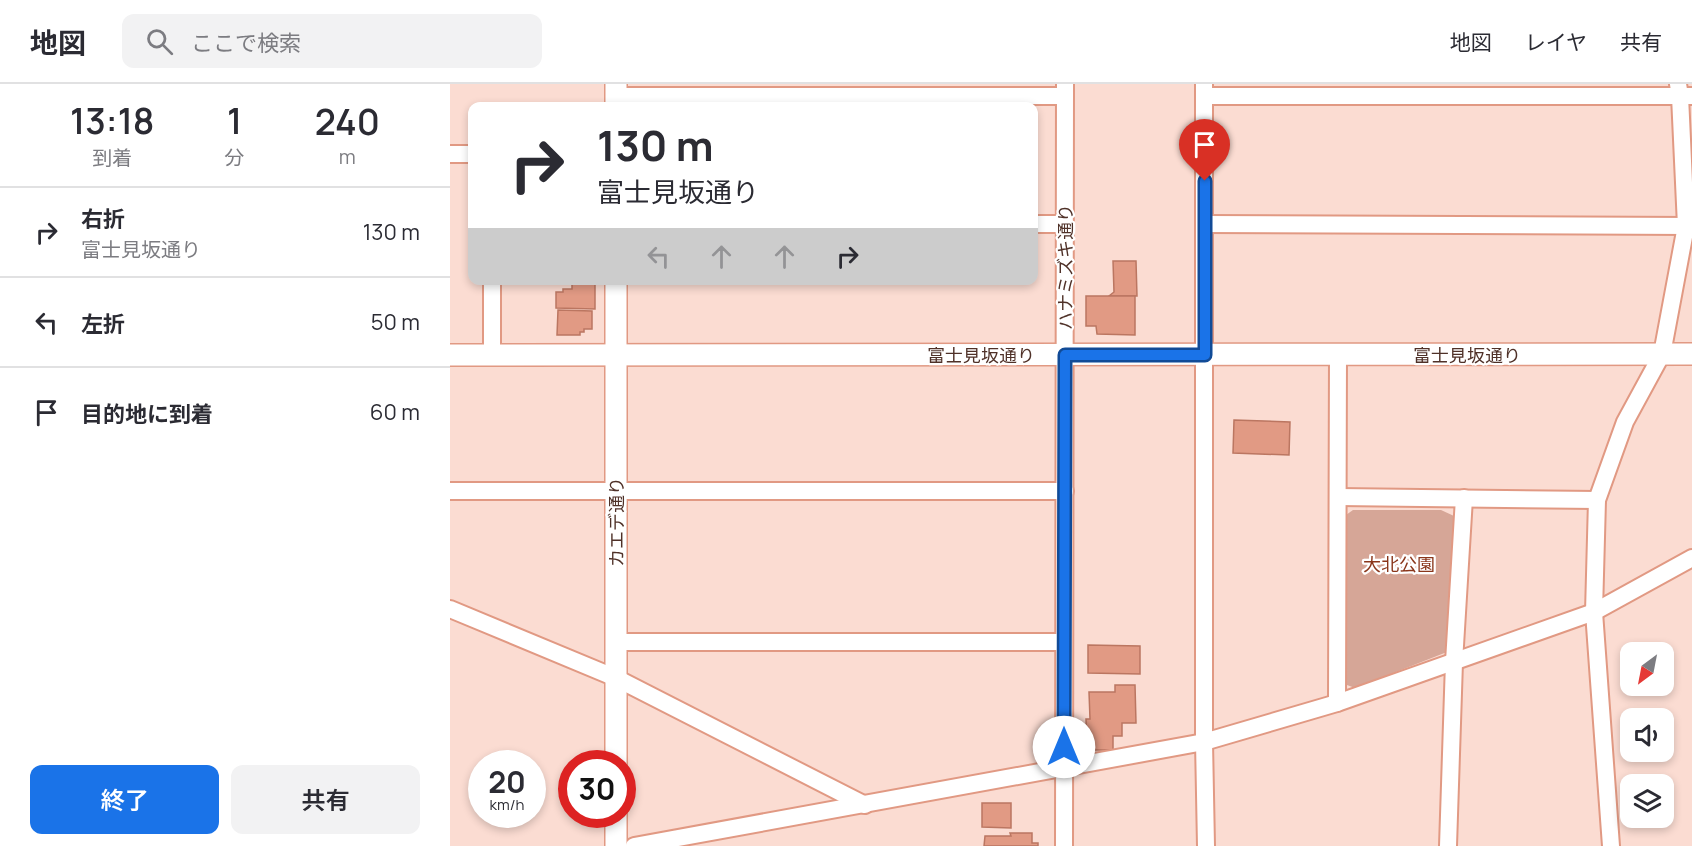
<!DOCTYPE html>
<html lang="ja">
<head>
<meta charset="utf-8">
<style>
  :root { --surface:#fff; --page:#f2f2f3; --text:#2b2b33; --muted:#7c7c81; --line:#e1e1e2; --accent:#1a73e8 }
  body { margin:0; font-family:Manrope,"Noto Sans JP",sans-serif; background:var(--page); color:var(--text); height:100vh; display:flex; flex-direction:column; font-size:22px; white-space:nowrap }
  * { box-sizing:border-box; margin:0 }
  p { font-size:20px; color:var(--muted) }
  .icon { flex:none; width:33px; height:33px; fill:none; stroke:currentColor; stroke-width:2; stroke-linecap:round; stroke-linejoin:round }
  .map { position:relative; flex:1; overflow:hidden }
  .sheet { display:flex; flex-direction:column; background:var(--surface); width:450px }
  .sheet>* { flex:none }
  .guide { position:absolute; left:18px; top:18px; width:570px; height:183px; border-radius:12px; box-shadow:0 3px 9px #0003; background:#fff; color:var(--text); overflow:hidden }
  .needle { width:39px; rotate:212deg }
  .controls { position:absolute; left:1170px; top:558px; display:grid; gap:12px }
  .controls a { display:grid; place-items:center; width:54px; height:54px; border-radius:12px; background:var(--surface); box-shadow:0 3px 9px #0003; font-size:30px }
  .speed { position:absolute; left:18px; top:666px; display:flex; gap:12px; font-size:30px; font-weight:700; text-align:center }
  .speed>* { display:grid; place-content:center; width:78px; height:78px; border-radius:50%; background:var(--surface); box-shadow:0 3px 9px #0003; line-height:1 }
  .speed small { font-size:15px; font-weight:400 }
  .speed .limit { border:9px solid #d22; background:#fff; color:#111 }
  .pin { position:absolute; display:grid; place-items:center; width:51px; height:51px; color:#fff; margin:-62px -26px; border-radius:50% 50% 50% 0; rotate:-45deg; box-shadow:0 0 6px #0007 }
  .pin .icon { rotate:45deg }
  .me { position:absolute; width:66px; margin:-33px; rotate:0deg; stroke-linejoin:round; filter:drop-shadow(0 0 4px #0008) }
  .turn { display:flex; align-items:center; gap:21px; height:126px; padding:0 30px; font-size:27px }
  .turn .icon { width:78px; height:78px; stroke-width:2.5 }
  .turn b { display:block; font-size:42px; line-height:51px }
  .lanes { display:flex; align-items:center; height:57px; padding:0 30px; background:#0003; justify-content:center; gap:30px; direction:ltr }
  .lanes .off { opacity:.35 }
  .eta { display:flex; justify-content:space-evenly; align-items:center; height:102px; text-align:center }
  .eta b { font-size:36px; font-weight:600; line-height:42px }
  .button { display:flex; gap:12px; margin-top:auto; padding:12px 30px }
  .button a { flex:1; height:69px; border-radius:12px; background:var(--accent); color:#fff; font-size:24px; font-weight:600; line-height:69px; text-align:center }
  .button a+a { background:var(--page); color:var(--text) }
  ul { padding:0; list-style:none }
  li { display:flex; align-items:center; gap:18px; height:90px; padding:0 30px; border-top:2px solid var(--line) }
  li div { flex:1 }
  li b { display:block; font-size:22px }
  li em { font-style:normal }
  header { display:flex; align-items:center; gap:36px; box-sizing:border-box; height:84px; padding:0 30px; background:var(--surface); border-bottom:2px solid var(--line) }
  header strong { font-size:28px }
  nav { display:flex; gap:33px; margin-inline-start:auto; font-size:21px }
  .search { width:420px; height:54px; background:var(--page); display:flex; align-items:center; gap:15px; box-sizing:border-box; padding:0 21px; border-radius:12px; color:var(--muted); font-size:22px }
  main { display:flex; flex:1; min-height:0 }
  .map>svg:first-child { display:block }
  .green { fill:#d6a697 }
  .building { fill:#e19a84; stroke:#bb7661; stroke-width:1.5 }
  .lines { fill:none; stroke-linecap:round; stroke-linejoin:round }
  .minor-casing { stroke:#e19983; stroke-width:20 }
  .tertiary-casing { stroke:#e19983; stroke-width:24 }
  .minor { stroke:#fff; stroke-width:16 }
  .tertiary { stroke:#fff; stroke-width:21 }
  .route-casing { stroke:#114b97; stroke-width:15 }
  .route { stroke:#1a73e8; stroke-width:10 }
  .labels { text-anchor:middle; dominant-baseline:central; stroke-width:4.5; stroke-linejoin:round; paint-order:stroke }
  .street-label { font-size:18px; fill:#4f3128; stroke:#fff }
  .park-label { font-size:18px; fill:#8a361b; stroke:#fff }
</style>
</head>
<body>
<header>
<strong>地図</strong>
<div class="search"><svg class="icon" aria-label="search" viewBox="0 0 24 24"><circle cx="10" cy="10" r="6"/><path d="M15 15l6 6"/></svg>ここで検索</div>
<nav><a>地図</a><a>レイヤ</a><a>共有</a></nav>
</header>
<main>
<section class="sheet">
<div class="eta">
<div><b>13:18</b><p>到着</p></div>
<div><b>1</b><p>分</p></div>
<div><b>240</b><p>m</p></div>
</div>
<ul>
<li><svg class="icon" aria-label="right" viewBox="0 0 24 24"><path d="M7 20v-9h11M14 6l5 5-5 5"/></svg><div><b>右折</b><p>富士見坂通り</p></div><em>130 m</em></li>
<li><svg class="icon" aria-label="left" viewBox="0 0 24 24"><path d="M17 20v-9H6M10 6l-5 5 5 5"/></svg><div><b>左折</b></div><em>50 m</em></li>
<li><svg class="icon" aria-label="arrive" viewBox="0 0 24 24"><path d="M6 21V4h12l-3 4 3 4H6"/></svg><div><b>目的地に到着</b></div><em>60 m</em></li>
</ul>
<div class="button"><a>終了</a><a>共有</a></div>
</section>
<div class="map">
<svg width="1242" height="762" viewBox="0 0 1242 762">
  <rect width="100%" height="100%" fill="#fbdcd2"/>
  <path class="green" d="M903 426H991L1004 432 997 568 905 604 897 601 896 431Z"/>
  <g class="building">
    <path d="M663 177H686L687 212H659L664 208Z"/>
    <path d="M122 196H145V225L106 224V208H113V205H122Z"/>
    <path d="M636 212H685V251L647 250 646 242H636Z"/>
    <path d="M108 226 142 227V245H134V248H130V251H107Z"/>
    <path d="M784 336 840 338 839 371 783 369Z"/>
    <path d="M638 561 690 562V590L638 589Z"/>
    <path d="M665 601H685L686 639H672V652H663V666H637L636 635H640L639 608H665Z"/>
    <path d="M532 719H561V744L532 743Z"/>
    <path d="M560 749H582V759H588V762H534L535 752H561Z"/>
  </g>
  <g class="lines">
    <defs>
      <g id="minor">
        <path d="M754 0V658L756 762"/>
        <path d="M166 12H615"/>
        <path d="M754 12H1242"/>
        <path d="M0 70H22"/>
        <path d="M584 140H614"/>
        <path d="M755 140 1242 142"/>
        <path d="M42 271V196"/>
        <path d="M0 407H615"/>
        <path d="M888 413 1147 416"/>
        <path d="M0 525 166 594 415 721"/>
        <path d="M166 558H614"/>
        <path d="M887 619 888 272"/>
        <path d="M184 762 754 658 887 619 1144 528 1242 474"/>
        <path d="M614 762 615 0"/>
        <path d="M998 762 1004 578 1014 414"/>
        <path d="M1161 762 1144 528 1147 416 1175 338 1212 270 1236 142 1230 12 1228 0"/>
      </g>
      <g id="tertiary">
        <path d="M166 22V0"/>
        <path d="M0 271 1242 270"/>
        <path d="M166 680V196"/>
        <path d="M166 762V730"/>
      </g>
    </defs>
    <use href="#minor" class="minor-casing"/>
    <use href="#tertiary" class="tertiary-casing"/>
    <use href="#minor" class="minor"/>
    <use href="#tertiary" class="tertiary"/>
  </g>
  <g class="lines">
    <defs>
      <path id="route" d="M614 663 615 271H755V97"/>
    </defs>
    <use href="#route" class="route-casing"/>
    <use href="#route" class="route"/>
  </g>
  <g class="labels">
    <g class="street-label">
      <text transform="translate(615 183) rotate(-90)">ハナミズキ通り</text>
      <text x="531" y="271">富士見坂通り</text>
      <text x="1017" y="271">富士見坂通り</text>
      <text transform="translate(166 438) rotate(-90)">カエデ通り</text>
    </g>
    <g class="park-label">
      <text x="949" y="480">大北公園</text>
    </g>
  </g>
</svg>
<div class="controls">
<a><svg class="needle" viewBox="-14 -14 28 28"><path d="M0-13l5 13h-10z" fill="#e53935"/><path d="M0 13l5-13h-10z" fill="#7c7c81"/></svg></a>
<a><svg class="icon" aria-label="sound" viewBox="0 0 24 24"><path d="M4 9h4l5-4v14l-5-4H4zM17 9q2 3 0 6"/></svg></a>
<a><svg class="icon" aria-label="layers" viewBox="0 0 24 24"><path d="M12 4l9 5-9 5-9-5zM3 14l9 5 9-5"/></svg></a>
</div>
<div class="speed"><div>20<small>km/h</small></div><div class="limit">30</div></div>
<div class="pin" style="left:755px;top:97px;background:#d93025"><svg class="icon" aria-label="arrive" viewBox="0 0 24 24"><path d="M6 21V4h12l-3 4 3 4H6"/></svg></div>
<svg class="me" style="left:614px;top:663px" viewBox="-20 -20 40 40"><circle r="19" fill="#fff"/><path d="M0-13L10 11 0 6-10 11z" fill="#1a73e8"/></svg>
<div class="guide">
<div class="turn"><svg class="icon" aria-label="right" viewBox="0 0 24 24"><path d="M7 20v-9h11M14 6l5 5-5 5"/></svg><div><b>130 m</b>富士見坂通り</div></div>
<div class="lanes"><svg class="icon off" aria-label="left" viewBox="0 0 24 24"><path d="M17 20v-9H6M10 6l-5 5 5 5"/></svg><svg class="icon off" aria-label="ahead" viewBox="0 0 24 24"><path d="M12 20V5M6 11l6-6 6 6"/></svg><svg class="icon off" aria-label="ahead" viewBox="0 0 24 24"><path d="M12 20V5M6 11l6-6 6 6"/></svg><svg class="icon" aria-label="right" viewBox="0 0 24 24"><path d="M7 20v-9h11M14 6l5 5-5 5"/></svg></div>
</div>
</div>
</main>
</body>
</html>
